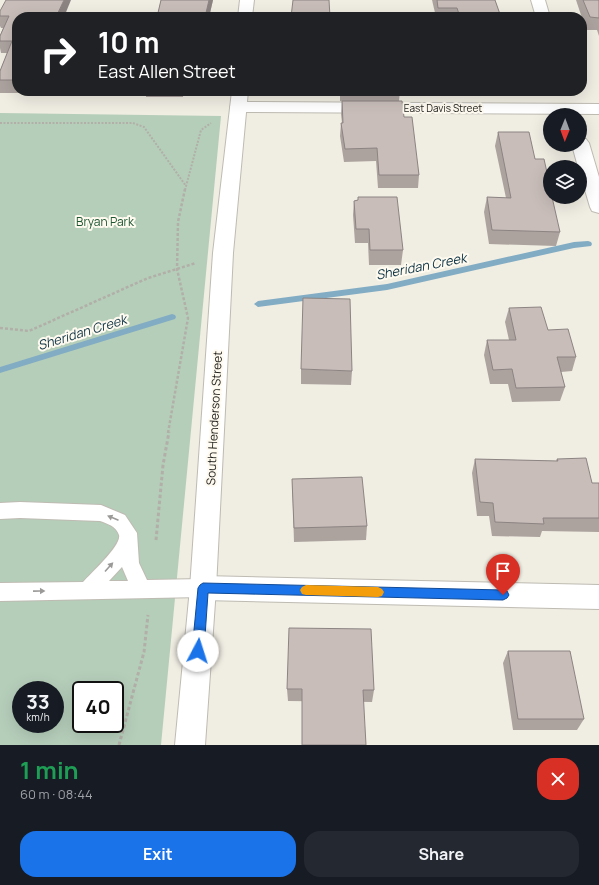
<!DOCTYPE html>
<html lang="en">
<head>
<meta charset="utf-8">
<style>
  :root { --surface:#171b24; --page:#242831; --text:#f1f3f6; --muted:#9ea1a6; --accent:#1a73e8 }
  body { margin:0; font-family:Manrope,sans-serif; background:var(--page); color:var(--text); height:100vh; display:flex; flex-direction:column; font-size:15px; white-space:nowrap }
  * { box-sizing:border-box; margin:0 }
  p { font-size:13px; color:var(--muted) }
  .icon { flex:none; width:22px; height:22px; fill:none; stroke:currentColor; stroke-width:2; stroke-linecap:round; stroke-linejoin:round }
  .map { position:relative; height:745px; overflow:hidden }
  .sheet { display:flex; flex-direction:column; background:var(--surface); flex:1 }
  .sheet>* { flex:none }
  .hud { position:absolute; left:12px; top:12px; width:575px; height:84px; border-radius:16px; box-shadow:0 4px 16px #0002; background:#202124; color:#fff; overflow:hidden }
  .needle { width:26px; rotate:181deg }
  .controls { position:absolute; left:543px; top:108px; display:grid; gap:8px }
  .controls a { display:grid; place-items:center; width:44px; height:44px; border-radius:50%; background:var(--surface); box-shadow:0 4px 16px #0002; font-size:20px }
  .speed { position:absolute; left:12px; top:681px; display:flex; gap:8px; font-size:20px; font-weight:700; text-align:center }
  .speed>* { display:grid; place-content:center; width:52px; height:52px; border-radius:50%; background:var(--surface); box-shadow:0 4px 16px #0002; line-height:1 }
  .speed small { font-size:10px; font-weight:400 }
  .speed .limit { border:2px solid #111; border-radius:6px; background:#fff; color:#111 }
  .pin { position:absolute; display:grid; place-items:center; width:34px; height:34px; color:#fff; margin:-41px -17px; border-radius:50% 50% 50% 0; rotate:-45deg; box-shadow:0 0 4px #0007 }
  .pin .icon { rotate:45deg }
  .me { position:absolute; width:44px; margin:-22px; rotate:5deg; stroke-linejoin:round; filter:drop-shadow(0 0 3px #0008) }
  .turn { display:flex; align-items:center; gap:14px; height:84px; padding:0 20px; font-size:18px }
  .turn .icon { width:52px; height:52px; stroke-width:2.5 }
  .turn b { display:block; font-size:28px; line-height:34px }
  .round { display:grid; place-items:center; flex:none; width:42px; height:42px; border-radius:16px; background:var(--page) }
  .summary { display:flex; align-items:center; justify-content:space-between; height:68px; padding:0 20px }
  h1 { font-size:24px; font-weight:700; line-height:30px; color:#1e9e55 }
  .action { display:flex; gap:8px; margin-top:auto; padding:8px 20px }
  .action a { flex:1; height:46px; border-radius:16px; background:var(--accent); color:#fff; font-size:16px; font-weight:700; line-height:46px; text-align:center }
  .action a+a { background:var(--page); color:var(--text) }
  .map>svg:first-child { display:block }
  .green { fill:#b5ceba; fill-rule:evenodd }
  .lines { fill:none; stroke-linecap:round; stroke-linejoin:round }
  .stream { fill:#82acc3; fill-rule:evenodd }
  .service-casing { stroke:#bebbb2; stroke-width:2 }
  .minor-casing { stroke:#bebbb2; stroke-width:2 }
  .tertiary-casing { stroke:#bebbb2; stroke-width:2 }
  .path-far2 { stroke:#b1afa7; stroke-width:2; stroke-dasharray:2 1.5; stroke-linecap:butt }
  .path-far1 { stroke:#b1afa7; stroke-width:2.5; stroke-dasharray:3 2; stroke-linecap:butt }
  .path { stroke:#b1afa7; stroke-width:3; stroke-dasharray:3.5 2.5; stroke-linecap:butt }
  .service { fill:#fff; fill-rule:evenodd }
  .minor { fill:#fff; fill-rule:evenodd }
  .tertiary { fill:#fff; fill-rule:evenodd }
  .wall { fill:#aca39f }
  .shaded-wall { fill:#8c8482 }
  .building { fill:#c8bdb9; stroke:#8c8482 }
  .oneway { fill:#9b9a98 }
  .route { fill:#1a73e8; stroke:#114b97 }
  .slow { fill:#f59e0b }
  .labels { text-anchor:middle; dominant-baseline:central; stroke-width:4; stroke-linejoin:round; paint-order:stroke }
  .far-street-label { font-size:10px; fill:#201f1b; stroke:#fefaf0 }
  .park-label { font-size:12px; fill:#1e5833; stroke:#fefaf0 }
  .street-label { font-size:12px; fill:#201f1b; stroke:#fefaf0 }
  .water-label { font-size:13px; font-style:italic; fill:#0f3445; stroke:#fefaf0 }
</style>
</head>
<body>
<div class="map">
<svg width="599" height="745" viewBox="0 0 599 745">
  <rect width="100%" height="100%" fill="#f0ede3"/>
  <path class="green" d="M0 113 221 116 161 745H0ZM21 690H55V724H21ZM81 690H115V724H81Z"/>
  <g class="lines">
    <g class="stream">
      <path d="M588 241 591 242 592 244 591 246 574 248 387 290 258 307 254 304 258 301 387 284 574 242Z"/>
      <path d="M172 314 175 315 176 317 175 319 0 373V367Z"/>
    </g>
    <defs>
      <path id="service" d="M20 502 101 505 125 515 137 533 139 563 147 580 203 579 210 582 213 588 210 594 203 597 0 601V583L83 582C90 574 122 545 119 535 116 526 108 524 100 521L20 518 0 519V503ZM122 567 128 581H109Z"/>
      <g id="minor">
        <path d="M531 0H545L550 17H536Z"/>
        <path d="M238 102 599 104V114L238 112 232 110 230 107 232 104Z"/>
        <path d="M580 138 586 139 589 143 599 177V213L592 211 590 207 580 173V167H578L572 145H580Z"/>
        <path d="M203 576 599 585V609L203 600 194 596 190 588 194 580Z"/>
      </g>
      <g id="tertiary">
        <path d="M240 0H254L252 17H238Z"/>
        <path d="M232 91H248L233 253 216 588 205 745H175L190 588 213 253Z"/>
      </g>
    </defs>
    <use href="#service" class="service-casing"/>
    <use href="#minor" class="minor-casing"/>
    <use href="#tertiary" class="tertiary-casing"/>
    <g class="path-far2">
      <path d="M0 123H133L144 127 186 186"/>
      <path d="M185 190 201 130 211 123"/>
    </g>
    <g class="path-far1">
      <path d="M0 328 29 331 148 278 196 263"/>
      <path d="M168 433 188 318 177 269 178 222 185 189"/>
    </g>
    <g class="path">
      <path d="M156 540 163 465 169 432"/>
      <path d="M119 745 144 652 148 615"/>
    </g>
    <use href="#service" class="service"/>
    <use href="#minor" class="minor"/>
    <use href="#tertiary" class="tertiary"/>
  </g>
  <g class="wall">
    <path d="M161 0H213L209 17H157Z"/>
    <path d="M432 0H495L501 17H436Z"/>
    <path d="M576 0H599V36L597 30H586Z"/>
    <path d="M0 11 17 17V91H38L37 93H0V71L7 53H1L0 48V36L3 28H1L0 26Z"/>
    <path d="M142 91H184L183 97H146V92H142Z"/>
    <path d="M340 91H400L399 101H340Z"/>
    <path d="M342 101 404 117 419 175 418 188H378L376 161 344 162 340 136 341 123H342L341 114Z"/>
    <path d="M498 132 535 159 560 232 556 246 489 244 484 212 487 197 506 198 495 146Z"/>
    <path d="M358 197 403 250 401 265H369L368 243H355L353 215 354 201 358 200Z"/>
    <path d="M509 308 548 330 576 357 572 371 561 372 565 387 560 401 512 402 508 384H490L484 355 487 340H509L505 322Z"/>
    <path d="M301 369 352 371 351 385 301 384Z"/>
    <path d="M475 459 556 461 557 459 592 483H599V532L542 531 540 537 492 536 489 516H477L472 473Z"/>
    <path d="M292 479 367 526 366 540 294 542Z"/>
    <path d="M508 651 584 719 577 730H513L503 663Z"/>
    <path d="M287 689 374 690 372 702 288 701Z"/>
  </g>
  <g class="shaded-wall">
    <path d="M64 0H71L64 17H56Z"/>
    <path d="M209 0H213L209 17H207L206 13Z"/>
  </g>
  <g class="building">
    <path d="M6 0H64L56 17H17V80H0V71L12 41H0V36L9 16H0V11Z"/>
    <path d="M161 0H209L206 13H202V17H157Z"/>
    <path d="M293 0H329L330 17H291Z"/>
    <path d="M437 0H495L501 17H460L457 8H438Z"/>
    <path d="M583 0H599V18L590 17Z"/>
    <path d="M342 101H402L404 117H412L419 175H379L377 148 345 149 341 123H343Z"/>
    <path d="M498 132H529L535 159H544L550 186V197H552L560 232 492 230 487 197 511 198Z"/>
    <path d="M358 197H397L403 250H370L369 229H356L354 201 358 200Z"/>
    <path d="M303 298 350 299 352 371 301 369Z"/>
    <path d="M541 307 548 330 568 329 576 357H557L565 387 516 388 512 369 493 370 487 340H516L509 308Z"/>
    <path d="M586 458 592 483H599V518H543L544 524 495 522 493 503 480 502 475 459 558 461 557 459Z"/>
    <path d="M362 477 367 526 294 528 292 479Z"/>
    <path d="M289 628 371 629 374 690H363L366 745H302V689H287Z"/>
    <path d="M508 651H570L584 719H518Z"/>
  </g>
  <defs><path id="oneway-solid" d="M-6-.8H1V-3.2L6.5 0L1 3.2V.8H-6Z"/></defs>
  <g class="oneway">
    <use href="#oneway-solid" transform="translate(113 518) rotate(-157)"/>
    <use href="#oneway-solid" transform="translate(109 567) rotate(-48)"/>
    <use href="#oneway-solid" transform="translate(39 591) rotate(-1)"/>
  </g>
  <path class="route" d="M203 583 503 590 507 591 509 595 507 598 503 600 208 593 204 651 202 655 198 656 194 655 192 651 198 588 200 585Z"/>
  <path class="slow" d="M306 585 378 587 382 589 384 592 382 596 378 597 306 595 302 594 300 590 302 587Z"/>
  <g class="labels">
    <g class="far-street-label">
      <text x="443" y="108">East Davis Street</text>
    </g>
    <g class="park-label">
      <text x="105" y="221">Bryan Park</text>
    </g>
    <g class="street-label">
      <text transform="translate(214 418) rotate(-87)">South Henderson Street</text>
    </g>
    <g class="water-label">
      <text transform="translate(421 266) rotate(-11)">Sheridan Creek</text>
      <text transform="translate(82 332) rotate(-17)">Sheridan Creek</text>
    </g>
  </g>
</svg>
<div class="controls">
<a><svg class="needle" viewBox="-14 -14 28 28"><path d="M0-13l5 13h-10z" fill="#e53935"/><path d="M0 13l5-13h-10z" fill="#9ea1a6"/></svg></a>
<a><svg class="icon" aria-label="layers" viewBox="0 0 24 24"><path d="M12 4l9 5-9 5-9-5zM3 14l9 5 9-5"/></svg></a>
</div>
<div class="speed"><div>33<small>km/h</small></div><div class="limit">40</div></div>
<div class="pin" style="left:503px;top:595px;background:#d93025"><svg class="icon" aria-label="arrive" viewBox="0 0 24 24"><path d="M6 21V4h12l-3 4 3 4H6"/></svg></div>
<svg class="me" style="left:198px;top:651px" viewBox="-20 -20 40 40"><circle r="19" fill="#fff"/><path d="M0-13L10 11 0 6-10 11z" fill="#1a73e8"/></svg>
<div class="hud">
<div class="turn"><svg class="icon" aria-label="right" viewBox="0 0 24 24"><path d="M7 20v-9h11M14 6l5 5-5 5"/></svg><div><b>10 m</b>East Allen Street</div></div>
</div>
</div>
<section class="sheet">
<div class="summary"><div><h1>1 min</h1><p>60 m · 08:44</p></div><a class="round" style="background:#d93025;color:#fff"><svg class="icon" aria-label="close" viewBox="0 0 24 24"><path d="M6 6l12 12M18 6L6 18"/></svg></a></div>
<div class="action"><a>Exit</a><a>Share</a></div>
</section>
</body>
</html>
